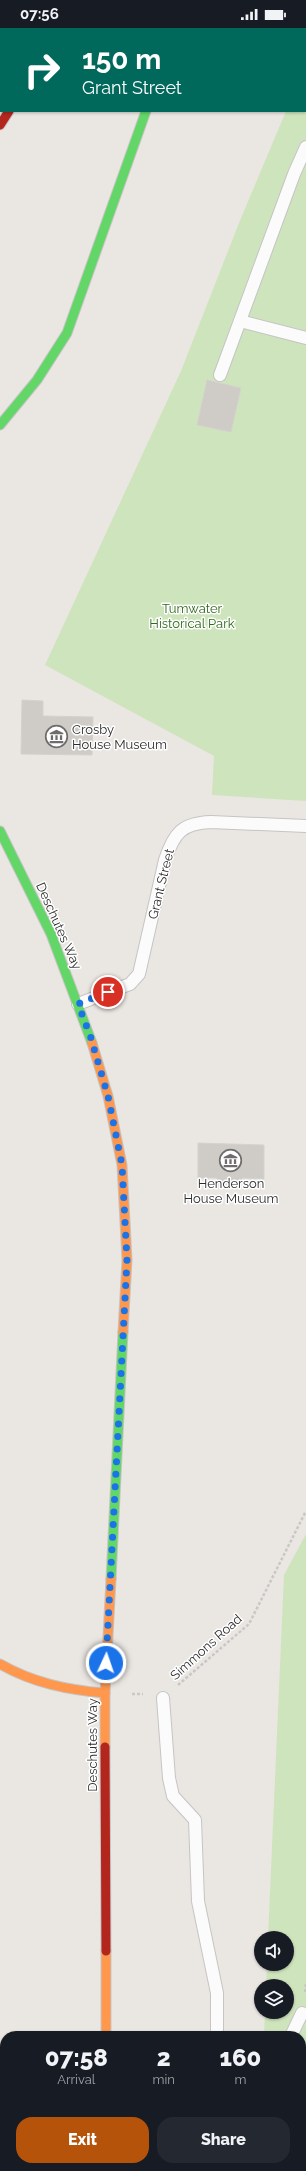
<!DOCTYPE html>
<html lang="en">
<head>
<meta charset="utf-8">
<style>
  :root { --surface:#171b24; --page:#242831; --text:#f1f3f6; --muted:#9ea1a6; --accent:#b45309 }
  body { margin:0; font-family:Raleway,sans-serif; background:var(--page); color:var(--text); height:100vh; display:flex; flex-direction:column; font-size:15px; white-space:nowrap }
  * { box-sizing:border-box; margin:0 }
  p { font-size:13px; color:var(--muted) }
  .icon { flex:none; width:22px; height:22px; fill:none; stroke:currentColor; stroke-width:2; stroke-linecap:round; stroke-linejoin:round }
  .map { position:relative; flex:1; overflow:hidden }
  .drawer { position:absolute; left:0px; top:2003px; width:306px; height:140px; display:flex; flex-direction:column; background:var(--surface); border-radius:16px 16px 0 0; box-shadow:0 1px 3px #0004 }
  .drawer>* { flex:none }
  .top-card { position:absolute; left:0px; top:0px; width:306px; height:84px; box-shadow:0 1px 3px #0004; background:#00695c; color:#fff; overflow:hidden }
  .buttons { position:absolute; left:254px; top:1903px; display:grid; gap:8px }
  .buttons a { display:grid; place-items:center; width:40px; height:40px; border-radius:50%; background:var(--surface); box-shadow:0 1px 3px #0004; font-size:20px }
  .pin { position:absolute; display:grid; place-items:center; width:34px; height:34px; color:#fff; margin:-17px; border:2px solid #fff; border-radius:50%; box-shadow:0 1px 4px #0007 }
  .me { position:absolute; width:44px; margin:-22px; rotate:3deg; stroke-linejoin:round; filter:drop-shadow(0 0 3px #0008) }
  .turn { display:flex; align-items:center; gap:14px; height:84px; padding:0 16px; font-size:18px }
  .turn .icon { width:52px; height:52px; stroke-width:2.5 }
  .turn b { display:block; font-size:28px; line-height:34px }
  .eta { display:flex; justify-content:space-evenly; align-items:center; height:68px; text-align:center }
  .eta b { font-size:24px; font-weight:800; line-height:28px }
  .primary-button { display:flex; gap:8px; margin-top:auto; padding:8px 16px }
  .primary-button a { flex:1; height:46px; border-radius:16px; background:var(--accent); color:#fff; font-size:16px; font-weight:800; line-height:46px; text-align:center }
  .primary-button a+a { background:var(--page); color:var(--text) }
  .status { display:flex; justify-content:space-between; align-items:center; height:28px; padding:0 20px; background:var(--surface); direction:ltr }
  .status svg { height:11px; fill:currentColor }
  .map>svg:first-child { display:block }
  .green { fill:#cee4bc }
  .building { fill:#cfccc8; stroke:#d5d2ce }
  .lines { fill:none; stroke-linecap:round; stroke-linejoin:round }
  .lane-casing { stroke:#c6c4c4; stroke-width:14 }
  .fast-casing { stroke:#c6c4c4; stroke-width:11 }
  .slow-casing { stroke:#c6c4c4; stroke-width:11 }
  .jam-casing { stroke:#c6c4c4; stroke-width:11 }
  .path { stroke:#c8c8c7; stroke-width:2.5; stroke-dasharray:3 2; stroke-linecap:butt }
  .lane { stroke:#fcfbfb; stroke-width:12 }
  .fast { stroke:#63d668; stroke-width:9 }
  .slow { stroke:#ff974d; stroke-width:9 }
  .jam { stroke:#b3261e; stroke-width:9 }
  .route { stroke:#1a73e8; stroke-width:7; stroke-dasharray:0 12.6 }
  .labels { text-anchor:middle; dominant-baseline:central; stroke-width:3; stroke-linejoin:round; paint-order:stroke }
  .park-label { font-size:13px; fill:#30691c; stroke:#fff }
  .poi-label { font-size:13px; fill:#2c2c2c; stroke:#fff; text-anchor:start }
  .street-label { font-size:13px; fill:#2c2c2c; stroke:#fff }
</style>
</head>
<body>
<div class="status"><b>07:56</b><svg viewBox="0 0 49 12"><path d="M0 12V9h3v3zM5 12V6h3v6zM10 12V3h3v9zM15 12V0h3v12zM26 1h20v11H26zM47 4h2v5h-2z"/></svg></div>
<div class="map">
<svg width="306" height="2143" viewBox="0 0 306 2143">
  <rect width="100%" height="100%" fill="#eae6e2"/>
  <g class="green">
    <path d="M306 31V773L212 767 214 728 45 637 181 343 239 195 286 83H305Z"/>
    <path d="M306 1506V2143H259V2138H301V2008H264L265 1984H287V1958H266L267 1936H287V1910H268L284 1547Z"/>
  </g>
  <g class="building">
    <path d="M207 352 241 360 231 404 197 397Z"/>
    <path d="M22 672 43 673V688L93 689 92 727 21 726Z"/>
    <path d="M198 1115 264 1117V1151L242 1150V1156H217V1150H198Z"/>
  </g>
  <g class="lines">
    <defs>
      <g id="lane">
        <path d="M240 293 306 310"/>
        <path d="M220 347 294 146 306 119"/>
        <path d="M78 976 130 956 139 946 165 832C174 805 182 795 211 794L306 798"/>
        <path d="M163 1670 169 1750 173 1768 195 1792 198 1873 217 1965V2008"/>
        <path d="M291 2008 302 1985"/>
        <path d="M186 2143 187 2138"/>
        <path d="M242 2143 243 2138"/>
      </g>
      <g id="fast">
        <path d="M58 1 59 0"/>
        <path d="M0 397 37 352 67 305 146 83"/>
        <path d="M0 803 51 906 92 1015"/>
        <path d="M111 1551 123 1304"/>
      </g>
      <g id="slow">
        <path d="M92 1015 108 1068 122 1137 127 1232 123 1304"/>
        <path d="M0 1636C33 1655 68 1662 105 1665"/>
        <path d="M105 1719V1665L111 1551"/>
        <path d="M106 1923V2008"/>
        <path d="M108 2138V2143"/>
      </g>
      <g id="jam">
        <path d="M175 0V1"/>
        <path d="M0 97 9 83"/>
        <path d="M105 1719 106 1923"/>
      </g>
    </defs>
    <use href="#lane" class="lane-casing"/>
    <use href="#fast" class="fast-casing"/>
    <use href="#slow" class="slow-casing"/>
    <use href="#jam" class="jam-casing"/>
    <g class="path">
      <path d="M178 1657 249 1596 306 1483"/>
      <path d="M132 1666H143"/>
      <path d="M305 1964 306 1955"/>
      <path d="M280 2143 282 2138"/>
    </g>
    <use href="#lane" class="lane"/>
    <use href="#fast" class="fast"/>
    <use href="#slow" class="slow"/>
    <use href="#jam" class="jam"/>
  </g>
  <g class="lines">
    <path class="route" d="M106 1635 127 1232 122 1137 108 1068 90 1007 78 976 108 964"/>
  </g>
  <defs>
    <symbol id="museum-ring" viewBox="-11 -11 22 22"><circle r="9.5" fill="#fff" stroke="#6e6d6c" stroke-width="1.5"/><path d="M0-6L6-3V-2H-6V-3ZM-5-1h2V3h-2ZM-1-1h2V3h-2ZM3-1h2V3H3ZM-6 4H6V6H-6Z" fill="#6e6d6c"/></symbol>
  </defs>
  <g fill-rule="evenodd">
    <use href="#museum-ring" x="44" y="696" width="25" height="25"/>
    <use href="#museum-ring" x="218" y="1120" width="25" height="25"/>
  </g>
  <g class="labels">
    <g class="park-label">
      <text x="192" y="580">Tumwater<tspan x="192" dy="15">Historical Park</tspan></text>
    </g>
    <g class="poi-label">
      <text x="72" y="701">Crosby<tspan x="72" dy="15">House Museum</tspan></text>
      <text x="231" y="1155" text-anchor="middle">Henderson<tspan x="231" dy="15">House Museum</tspan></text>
    </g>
    <g class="street-label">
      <text transform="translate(161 856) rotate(-76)">Grant Street</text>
      <text transform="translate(59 898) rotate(66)">Deschutes Way</text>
      <text transform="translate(206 1619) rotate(-42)">Simmons Road</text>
      <text transform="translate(92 1717) rotate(-90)">Deschutes Way</text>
    </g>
  </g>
</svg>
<div class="buttons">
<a><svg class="icon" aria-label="sound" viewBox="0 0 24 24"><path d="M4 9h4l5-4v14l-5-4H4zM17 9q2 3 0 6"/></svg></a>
<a><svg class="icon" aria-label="layers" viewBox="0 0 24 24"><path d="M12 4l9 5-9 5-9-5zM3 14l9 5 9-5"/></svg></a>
</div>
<div class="pin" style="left:108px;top:964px;background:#d93025"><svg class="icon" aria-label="arrive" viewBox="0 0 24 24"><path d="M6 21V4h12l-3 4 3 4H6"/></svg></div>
<svg class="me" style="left:106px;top:1635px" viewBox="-20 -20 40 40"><circle r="17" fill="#1a73e8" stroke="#fff" stroke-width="3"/><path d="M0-11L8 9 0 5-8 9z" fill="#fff"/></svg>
<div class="top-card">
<div class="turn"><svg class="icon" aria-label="right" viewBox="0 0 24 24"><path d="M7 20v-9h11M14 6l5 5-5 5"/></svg><div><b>150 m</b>Grant Street</div></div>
</div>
<section class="drawer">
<div class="eta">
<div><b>07:58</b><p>Arrival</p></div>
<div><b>2</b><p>min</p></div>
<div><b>160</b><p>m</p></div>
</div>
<div class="primary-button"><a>Exit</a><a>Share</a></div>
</section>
</div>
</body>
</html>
